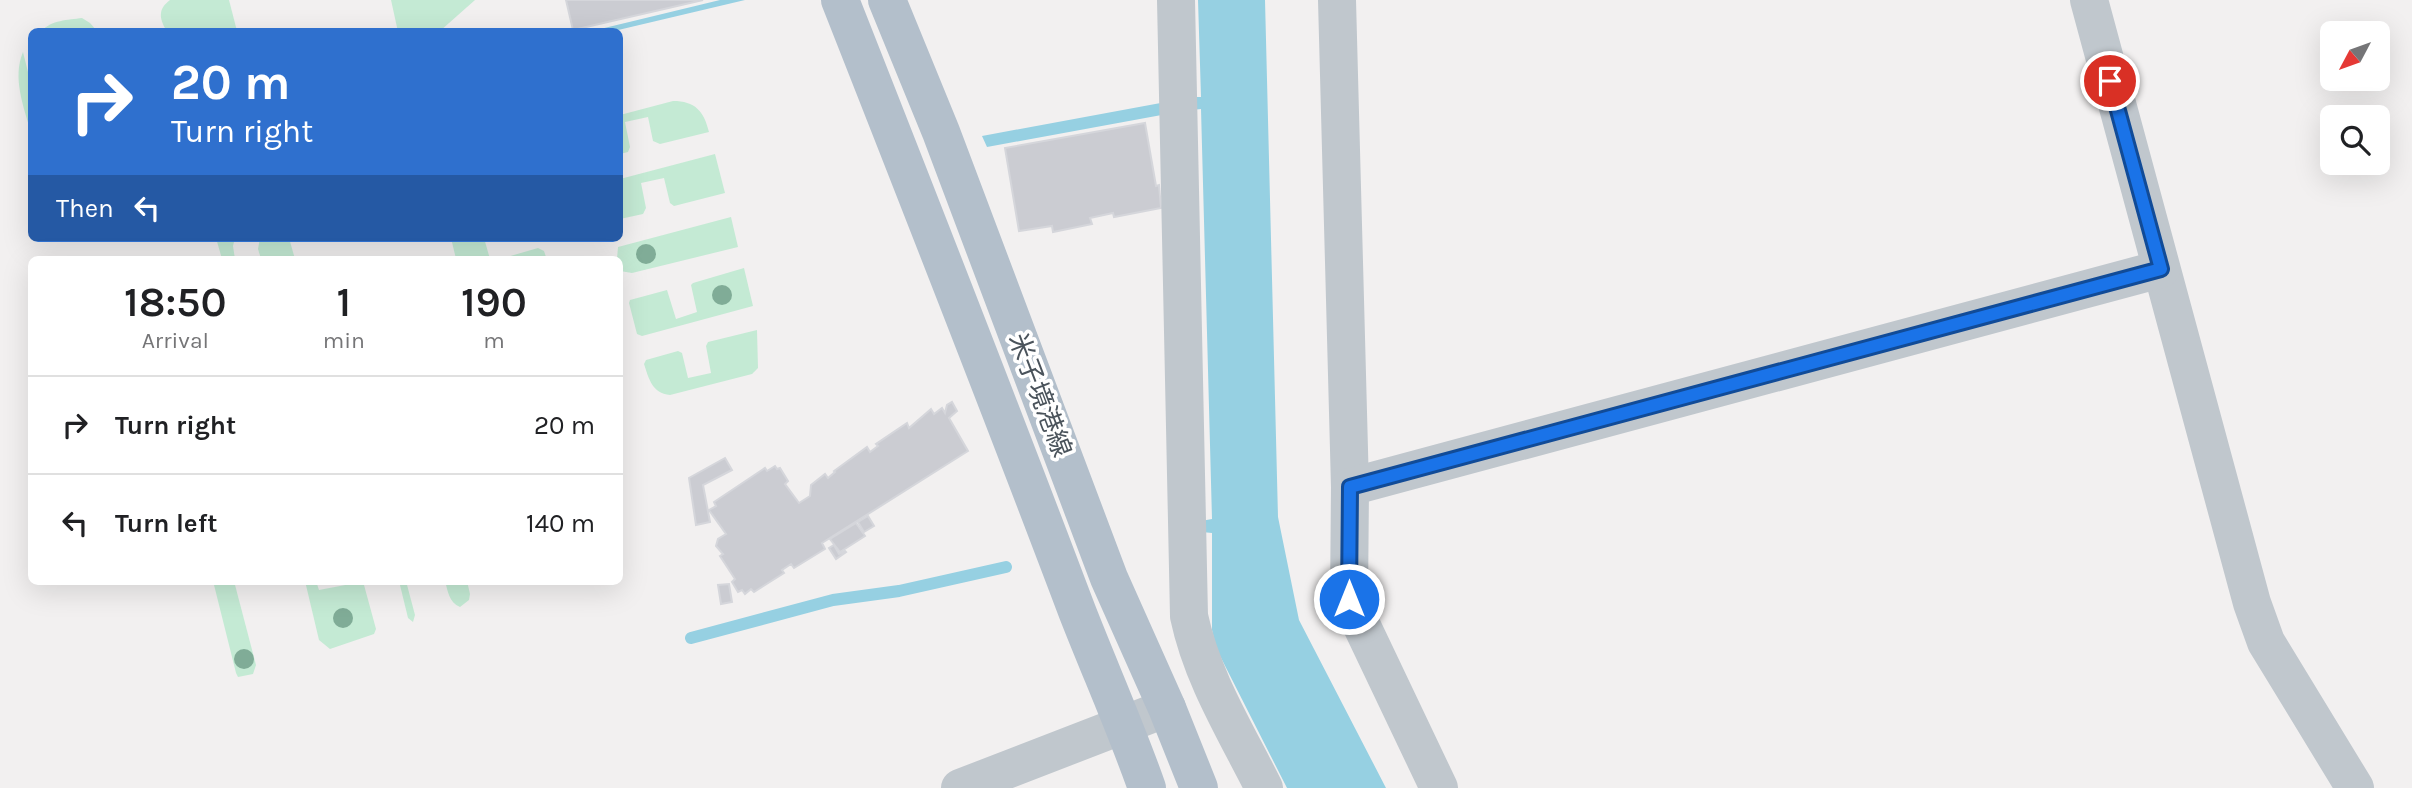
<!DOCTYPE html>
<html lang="en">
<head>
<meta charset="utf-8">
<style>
  :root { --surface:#fff; --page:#f2f2f2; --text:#202124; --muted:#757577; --line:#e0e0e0 }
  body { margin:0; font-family:Karla,"Noto Sans JP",sans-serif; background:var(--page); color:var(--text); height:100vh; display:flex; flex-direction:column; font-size:26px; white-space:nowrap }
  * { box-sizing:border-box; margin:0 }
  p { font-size:23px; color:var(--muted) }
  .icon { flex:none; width:38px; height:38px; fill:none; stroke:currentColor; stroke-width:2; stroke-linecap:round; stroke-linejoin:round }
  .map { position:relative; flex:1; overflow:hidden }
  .drawer { position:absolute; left:28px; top:256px; width:595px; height:329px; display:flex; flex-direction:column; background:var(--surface); border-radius:10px; box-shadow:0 7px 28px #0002 }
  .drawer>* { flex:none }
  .guide { position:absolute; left:28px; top:28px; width:595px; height:214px; border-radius:10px; box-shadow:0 7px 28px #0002; background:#2f70ce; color:#fff; overflow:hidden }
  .needle { width:46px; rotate:229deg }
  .tools { position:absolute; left:2320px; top:21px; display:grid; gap:14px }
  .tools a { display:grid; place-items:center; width:70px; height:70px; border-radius:10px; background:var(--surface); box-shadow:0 7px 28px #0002; font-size:35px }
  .pin { position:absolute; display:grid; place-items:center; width:60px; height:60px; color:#fff; margin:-30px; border:4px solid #fff; border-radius:50%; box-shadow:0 2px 7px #0007 }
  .me { position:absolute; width:77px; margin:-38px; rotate:0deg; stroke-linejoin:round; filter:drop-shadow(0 0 5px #0008) }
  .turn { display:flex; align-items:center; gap:24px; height:147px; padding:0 28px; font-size:32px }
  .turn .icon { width:91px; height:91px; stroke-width:2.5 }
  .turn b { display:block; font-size:49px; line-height:60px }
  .then { display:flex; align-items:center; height:66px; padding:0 28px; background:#0003; gap:14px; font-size:26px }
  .eta { display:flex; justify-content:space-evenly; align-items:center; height:119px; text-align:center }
  .eta b { font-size:42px; font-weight:600; line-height:49px }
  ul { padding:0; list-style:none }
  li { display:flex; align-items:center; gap:21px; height:98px; padding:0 28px; border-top:2px solid var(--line) }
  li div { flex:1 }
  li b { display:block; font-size:26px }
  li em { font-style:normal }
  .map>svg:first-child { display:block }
  .green { fill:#c4ead4 }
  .water { fill:#96d0e2 }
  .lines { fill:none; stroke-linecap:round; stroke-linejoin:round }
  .stream { stroke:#96d0e2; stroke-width:12 }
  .building { fill:#cbccd2; stroke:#d5d6db; stroke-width:2 }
  .minor { stroke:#c0c7cd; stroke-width:38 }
  .major { stroke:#b3bfcb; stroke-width:38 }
  .tree { fill:#80ac97 }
  .route-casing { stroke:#114b97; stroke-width:18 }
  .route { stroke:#1a73e8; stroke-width:12 }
  .labels { text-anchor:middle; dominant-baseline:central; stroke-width:7; stroke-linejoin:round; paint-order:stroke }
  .street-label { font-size:26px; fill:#4a535b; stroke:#fff }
</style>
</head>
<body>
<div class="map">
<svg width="2412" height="788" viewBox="0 0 2412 788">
  <rect width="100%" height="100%" fill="#f2f0f0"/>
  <g class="green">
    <path d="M170 0H229L237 31 166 30C159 18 158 9 170 0Z"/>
    <path d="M391 0H475L440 31 398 32Z"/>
    <path d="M82 18 90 23 97 31H42C51 20 68 20 82 18Z"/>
    <path d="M23 52 31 84V133C24 107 12 78 23 52Z"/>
    <path d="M673 101C695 101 704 111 709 132L660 144 653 141 648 117 625 122 630 147 628 152 620 154V115Z"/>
    <path d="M715 154 725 193 674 206 670 203 664 178 641 183 646 208 643 214 620 219V179Z"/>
    <path d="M731 217 738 247 632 273 620 271V259H617L618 247Z"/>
    <path d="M216 238H235L233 246 235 259H222Z"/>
    <path d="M260 238H289L295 259H261L258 249Z"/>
    <path d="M451 238H484L490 259H456Z"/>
    <path d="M538 248 544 251 546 257 500 259Z"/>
    <path d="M744 268 753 306 642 336 637 334 629 303 630 300 667 290 676 319 697 312 691 285 693 283Z"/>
    <path d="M757 330 758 368 752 374 670 395C652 393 649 379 644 364L646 360 678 351 682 353 688 378 711 373 706 346 708 342Z"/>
    <path d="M213 581H234L256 665 253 674 238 677 236 673Z"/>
    <path d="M305 581H316L319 590 361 582 364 585 376 629 374 634 330 649 319 640Z"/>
    <path d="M399 581H406L415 615 413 622 408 618Z"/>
    <path d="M445 581H467L470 594 469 600 460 607C449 602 448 592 445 581Z"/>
  </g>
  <g class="water">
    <path d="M720 0H745L614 31H592Z"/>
    <path d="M1198 0H1265L1278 517 1299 620 1386 788H1287L1216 648 1212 630V533L1202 532 1201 521 1212 519 1201 109 1192 110 1191 97H1201Z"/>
    <path d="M1166 102 1167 114 987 147 982 136Z"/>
  </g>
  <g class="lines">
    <path class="stream" d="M691 638 833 600 899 591 1006 567"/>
  </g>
  <g class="building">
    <path d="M566 0H703L573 30Z"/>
    <path d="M1145 123 1156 186 1159 185 1161 208 1114 217 1113 213 1090 218 1092 224 1053 232 1052 226 1019 231 1005 148Z"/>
    <path d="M952 402 957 411 949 418 968 451 822 543 825 549 794 568 791 564 782 570 784 573 754 592 751 589 745 594 742 590 738 592 732 582 735 579 720 556 723 554 716 546 718 539 726 534 709 510 716 506 714 502 765 468 767 471 775 466 777 469 780 468 788 481 785 484 799 503 810 496 811 485 825 474 828 478 835 472 834 471 867 447 870 452 878 446 876 444 907 423 909 428 931 409 934 414 942 408 945 413 947 405Z"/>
    <path d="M725 458 732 470 703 485 710 522 696 525 689 478Z"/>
    <path d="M868 516 874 526 864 532 858 522Z"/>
    <path d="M856 523 865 536 840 552 830 539Z"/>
    <path d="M834 545 839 554 845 551 846 552 836 559 829 548Z"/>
    <path d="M729 584 732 602 721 604 718 585Z"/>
  </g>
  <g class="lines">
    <g class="minor">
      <path d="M1176 0 1189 616C1202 678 1236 732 1264 788"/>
      <path d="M1337 0 1350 487 1349 599 1439 788"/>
      <path d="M2089 0 2252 603 2266 642 2355 788"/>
      <path d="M1350 487 2161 269"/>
      <path d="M960 788 1167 708"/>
    </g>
    <g class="major">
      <path d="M840 0C920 203 1000 407 1077 611 1100 670 1126 728 1147 788"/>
      <path d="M887 0 941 132 1109 578 1167 708 1199 788"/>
    </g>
  </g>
  <g class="tree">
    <circle cx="646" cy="254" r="10"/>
    <circle cx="722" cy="295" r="10"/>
    <circle cx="343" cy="618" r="10"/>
    <circle cx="244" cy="659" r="10"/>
  </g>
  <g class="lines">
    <defs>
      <path id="route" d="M1349 599 1350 487 2161 269 2110 81"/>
    </defs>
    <use href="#route" class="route-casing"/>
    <use href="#route" class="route"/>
  </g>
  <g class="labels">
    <g class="street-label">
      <text transform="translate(1040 395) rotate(69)">米子境港線</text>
    </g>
  </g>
</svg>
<div class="tools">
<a><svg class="needle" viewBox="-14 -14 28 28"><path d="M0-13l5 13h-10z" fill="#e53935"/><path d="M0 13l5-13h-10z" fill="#757577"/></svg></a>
<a><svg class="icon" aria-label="search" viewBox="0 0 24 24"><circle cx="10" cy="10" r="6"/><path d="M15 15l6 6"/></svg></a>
</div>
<div class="pin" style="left:2110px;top:81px;background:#d93025"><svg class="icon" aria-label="arrive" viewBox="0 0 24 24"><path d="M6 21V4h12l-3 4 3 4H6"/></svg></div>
<svg class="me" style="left:1349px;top:599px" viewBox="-20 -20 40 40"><circle r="17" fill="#1a73e8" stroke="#fff" stroke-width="3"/><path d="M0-11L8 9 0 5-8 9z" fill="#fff"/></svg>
<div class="guide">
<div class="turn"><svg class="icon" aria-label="right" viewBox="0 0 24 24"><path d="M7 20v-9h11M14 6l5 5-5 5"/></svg><div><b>20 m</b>Turn right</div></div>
<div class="then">Then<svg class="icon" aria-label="left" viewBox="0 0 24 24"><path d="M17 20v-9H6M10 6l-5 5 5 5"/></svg></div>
</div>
<section class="drawer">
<div class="eta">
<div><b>18:50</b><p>Arrival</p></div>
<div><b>1</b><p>min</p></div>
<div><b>190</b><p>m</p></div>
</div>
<ul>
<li><svg class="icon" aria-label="right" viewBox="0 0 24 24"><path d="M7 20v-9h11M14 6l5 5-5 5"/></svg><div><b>Turn right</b></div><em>20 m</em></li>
<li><svg class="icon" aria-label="left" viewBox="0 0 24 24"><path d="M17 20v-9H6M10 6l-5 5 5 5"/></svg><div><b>Turn left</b></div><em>140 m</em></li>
</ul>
</section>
</div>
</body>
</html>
